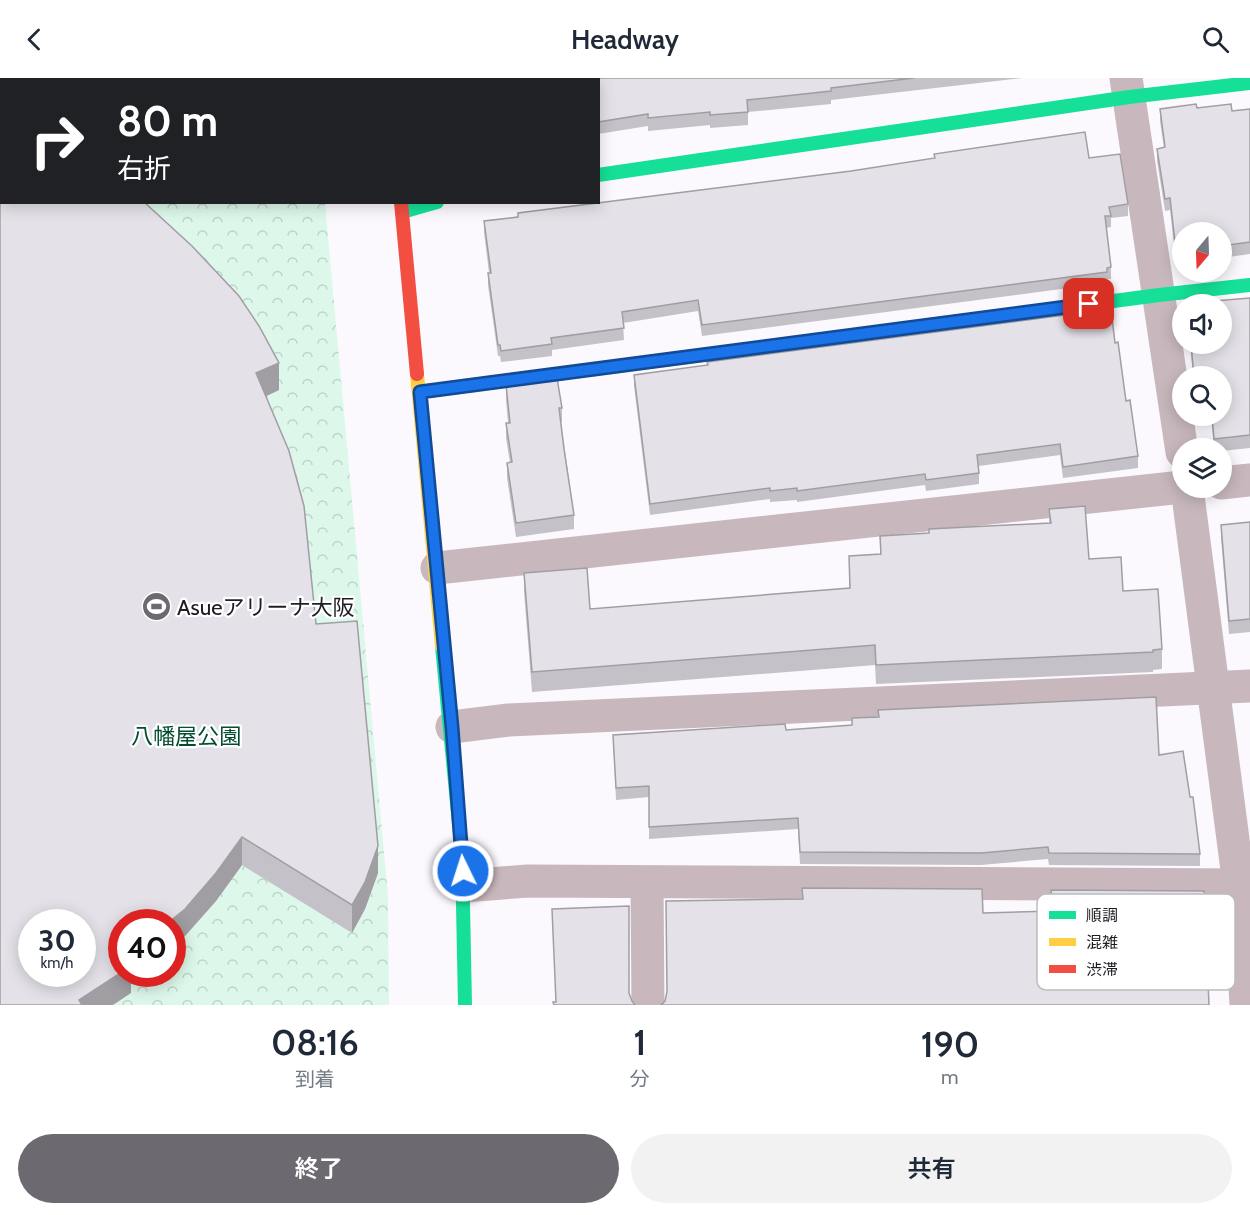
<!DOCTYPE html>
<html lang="ja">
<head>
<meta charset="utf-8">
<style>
  :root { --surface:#fff; --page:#f2f2f3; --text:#1f2937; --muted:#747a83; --accent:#6c6a70 }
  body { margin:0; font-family:Cabin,"Noto Sans JP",sans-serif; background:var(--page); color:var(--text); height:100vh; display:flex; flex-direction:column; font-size:22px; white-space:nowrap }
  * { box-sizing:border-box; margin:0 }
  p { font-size:20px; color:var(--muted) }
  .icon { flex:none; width:33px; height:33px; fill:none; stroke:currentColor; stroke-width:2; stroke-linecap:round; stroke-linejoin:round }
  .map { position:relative; height:927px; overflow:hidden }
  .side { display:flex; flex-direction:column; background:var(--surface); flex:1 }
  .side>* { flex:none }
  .hud { position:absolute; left:0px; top:0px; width:600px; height:126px; box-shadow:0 3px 15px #0003; background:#202124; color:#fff; overflow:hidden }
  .needle { width:39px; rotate:199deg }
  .controls { position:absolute; left:1172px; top:144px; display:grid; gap:12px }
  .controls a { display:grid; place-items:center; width:60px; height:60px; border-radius:50%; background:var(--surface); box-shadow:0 3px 15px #0003; font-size:30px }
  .speed { position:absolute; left:18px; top:831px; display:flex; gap:12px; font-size:30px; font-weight:700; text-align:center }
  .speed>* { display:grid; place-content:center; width:78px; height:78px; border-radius:50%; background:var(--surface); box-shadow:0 3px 15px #0003; line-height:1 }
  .speed small { font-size:15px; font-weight:400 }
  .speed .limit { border:9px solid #d22; background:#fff; color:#111 }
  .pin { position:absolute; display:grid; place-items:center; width:51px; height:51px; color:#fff; margin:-26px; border-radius:12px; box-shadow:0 3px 9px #0006 }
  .me { position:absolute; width:66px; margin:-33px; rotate:356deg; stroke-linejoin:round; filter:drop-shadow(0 0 4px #0008) }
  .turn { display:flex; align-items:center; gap:21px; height:126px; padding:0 18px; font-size:27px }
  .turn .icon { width:78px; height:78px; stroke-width:2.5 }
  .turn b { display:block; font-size:42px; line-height:51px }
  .eta { display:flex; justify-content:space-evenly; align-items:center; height:102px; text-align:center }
  .eta b { font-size:36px; font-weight:600; line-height:42px }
  .button { display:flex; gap:12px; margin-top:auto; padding:12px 18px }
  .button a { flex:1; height:69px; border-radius:36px; background:var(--accent); color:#fff; font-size:24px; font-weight:600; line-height:69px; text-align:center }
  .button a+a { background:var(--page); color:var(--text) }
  header { display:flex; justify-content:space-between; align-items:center; height:78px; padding:0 18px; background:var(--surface); font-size:27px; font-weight:600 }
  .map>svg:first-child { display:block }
  .park { fill:url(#park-crowns); fill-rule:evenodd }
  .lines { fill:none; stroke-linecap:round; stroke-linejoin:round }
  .street { stroke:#c8b8bd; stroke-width:33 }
  .fast { stroke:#16e098; stroke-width:14 }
  .slow { stroke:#ffcf43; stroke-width:14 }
  .jam { stroke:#f24e42; stroke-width:14 }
  .wall { fill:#c4c2c8 }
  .shaded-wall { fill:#a09ea2 }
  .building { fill:#e4e2e8; stroke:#a09ea2; stroke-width:1.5; fill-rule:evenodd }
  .route-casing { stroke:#114b97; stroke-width:15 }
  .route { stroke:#1a73e8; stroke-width:10 }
  .labels { text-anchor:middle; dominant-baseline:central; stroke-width:4.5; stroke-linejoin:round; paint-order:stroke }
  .poi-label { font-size:22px; fill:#1f1d23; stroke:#fff; text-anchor:start }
  .park-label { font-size:22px; fill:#024c30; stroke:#fff }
  .key { fill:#fff; stroke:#bcbbbd; stroke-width:1.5 }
  .key-label { font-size:16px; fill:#1f1d23 }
</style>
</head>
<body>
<header><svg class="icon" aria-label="back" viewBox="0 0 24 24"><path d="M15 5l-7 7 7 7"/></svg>Headway<svg class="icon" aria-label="search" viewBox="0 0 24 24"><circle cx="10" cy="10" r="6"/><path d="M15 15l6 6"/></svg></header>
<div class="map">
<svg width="1250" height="927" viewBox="0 0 1250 927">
  <defs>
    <pattern id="park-crowns" width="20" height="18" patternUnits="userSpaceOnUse" patternTransform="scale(1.5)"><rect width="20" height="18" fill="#ddf8eb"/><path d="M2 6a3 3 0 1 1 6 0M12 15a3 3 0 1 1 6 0" fill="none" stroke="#bdd4c9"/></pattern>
  </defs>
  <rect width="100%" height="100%" fill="#fbf9fe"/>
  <path class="park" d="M0 0H313L314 1 2 2V124L325 125 388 818 389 927H0ZM32 844H82V896H32ZM122 844H172V896H122Z"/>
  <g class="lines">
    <g class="street">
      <path d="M1126 0 1182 374"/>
      <path d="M1221 405 1250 402"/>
      <path d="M1187 410 1239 807 1246 927"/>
      <path d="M437 490 1182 409"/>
      <path d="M452 649 509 642 1250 608"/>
      <path d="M647 805 648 927"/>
      <path d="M464 808 528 803 1250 807"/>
    </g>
    <g class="fast">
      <path d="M598 97 1129 19 1250 5"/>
      <path d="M402 134 437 124"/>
      <path d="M757 270 1159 217 1250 207"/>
      <path d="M442 568 462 777 465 927"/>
    </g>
    <g class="slow">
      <path d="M417 296 442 568"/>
      <path d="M420 314 757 270"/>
    </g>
    <g class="jam">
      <path d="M392 0V2"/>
      <path d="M401 124 417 296"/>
    </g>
  </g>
  <g class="wall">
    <path d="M520 0H1022L831 22V26L748 34V47L710 50V47L648 53V48L598 56V2H520Z"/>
    <path d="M1197 30 1232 33 1250 31V176L1221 180V154H1182V176H1175L1170 132 1165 133 1157 83V71L1164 70 1160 43V31Z"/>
    <path d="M0 38 279 312 266 318 316 546 378 795 365 831 352 855 242 787 216 823 185 858 172 869V844L131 904V915Z"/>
    <path d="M934 76 1089 80 1128 126V138L1111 140V149L1106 150 1111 189V201H1107V205L702 258 698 233 623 245 624 262 552 272V278L501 284 500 278H498L488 207V195H489L484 154V143L851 93 934 81Z"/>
    <path d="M1250 220V370L1221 373V370H1214L1211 338 1197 341 1196 338H1221V298H1193L1190 266H1221Z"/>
    <path d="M1115 265 1138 378V390L1063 400 1060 377 979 388V406L926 413 925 407 797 424V422L770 424V421L650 437 634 308V297Z"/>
    <path d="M506 307 562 330V344H561L574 437V451L516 459 507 400V385H510L506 360V345H508L506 322Z"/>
    <path d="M1049 431 1089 481 1123 513 1162 571V591L1153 592V594L876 606 875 587 532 614 524 514V495L590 531 849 510V478L880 477V458L929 455 1049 445Z"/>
    <path d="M1250 444V554L1229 556 1221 460V447Z"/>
    <path d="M786 652 1159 677 1190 719 1200 776V788L1049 787 1048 781 981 787 800 786 798 751 649 761V719L616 722 613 657Z"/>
    <path d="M802 810 983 835 1052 833 1051 812 1209 857V870L665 923 667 915 802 821Z"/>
  </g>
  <g class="shaded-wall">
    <path d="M279 285V312L256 323V295Z"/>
    <path d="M242 759V787L216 823 185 858 172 869V844H169Z"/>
    <path d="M378 768V795L365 831 352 855V827Z"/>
    <path d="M122 894V896H141L131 904V915L113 927H79V922Z"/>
  </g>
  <g class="building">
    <path d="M522 0H914L831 10V13L747 22 748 34 710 37V34L648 40V36L598 44V2H523Z"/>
    <path d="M1196 26 1197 30 1231 26 1232 33 1250 31V164L1221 168V154H1182V163L1175 164 1170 120 1165 121 1157 71 1165 69 1160 31Z"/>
    <path d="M0 38 2 39V124H144L192 168 239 218 259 248 279 285 256 295 289 373 304 428 316 546 357 543 378 768 365 804 352 827 242 759 216 795 185 831 169 844H122V894L79 922 82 927H0ZM32 844H82V896H32Z"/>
    <path d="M1085 54 1089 80 1120 76 1128 126 1109 129 1111 138H1105L1111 189 1107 190V194L702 247 698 222 622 234 624 250 551 260 552 266 501 273 500 267H498L488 195H491L484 143 518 139V135L851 93 935 80 934 76Z"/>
    <path d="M1250 220V357L1214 361 1212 338H1221V298H1194L1191 266H1221V226H1190V225Z"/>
    <path d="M1111 231 1115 265 1118 264 1126 323 1130 322 1138 378 1063 389 1060 366 977 377 979 395 926 402 925 396 797 413V410L770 413V410L650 426 634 297 708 287 707 284Z"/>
    <path d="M557 300 562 330H559L564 371 574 437 516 445 507 385 512 384 506 345H510L506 307Z"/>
    <path d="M1085 428 1089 481 1121 479 1123 513 1158 511 1162 571 1153 572V574L876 587 875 567 532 594 524 495 587 490 590 531 850 510 849 478 881 476 880 458 929 455V451L1051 445 1049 431Z"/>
    <path d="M1250 444V541L1229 543 1221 447Z"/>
    <path d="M1156 619 1159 677 1183 673 1190 719H1193L1200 776 1049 775 1048 769 981 775 800 774 798 740 649 749V708L616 710 613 657 785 646 786 652 852 647V640L879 639 878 632Z"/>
    <path d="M802 810 982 811 983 835 1053 833 1051 812 1204 813 1205 822H1208L1209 857H1206L1209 927H661L665 923 667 914 666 823 803 821Z"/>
    <path d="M629 828V915L632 923 635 927H554L553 924H556L552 831Z"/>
  </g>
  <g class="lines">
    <defs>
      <path id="route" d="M463 793 452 649 420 314 1089 226"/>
    </defs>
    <use href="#route" class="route-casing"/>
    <use href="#route" class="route"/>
  </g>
  <defs>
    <symbol id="stadium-disc" viewBox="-11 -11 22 22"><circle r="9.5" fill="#6c6a70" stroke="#fff"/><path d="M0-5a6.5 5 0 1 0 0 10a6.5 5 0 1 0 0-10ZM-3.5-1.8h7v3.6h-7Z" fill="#fff"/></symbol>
  </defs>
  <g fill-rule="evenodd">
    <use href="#stadium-disc" x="140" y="512" width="33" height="33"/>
  </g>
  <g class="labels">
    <g class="poi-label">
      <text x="177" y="529">Asueアリーナ大阪</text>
    </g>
    <g class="park-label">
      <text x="186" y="658">八幡屋公園</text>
    </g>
  </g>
  <rect x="1037" y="816" width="198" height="96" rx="9" class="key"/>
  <rect x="1049" y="833" width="27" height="8" fill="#16e098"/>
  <rect x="1049" y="860" width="27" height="8" fill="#ffcf43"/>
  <rect x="1049" y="887" width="27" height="8" fill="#f24e42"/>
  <g class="key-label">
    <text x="1086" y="843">順調</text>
    <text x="1086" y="870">混雑</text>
    <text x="1086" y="897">渋滞</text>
  </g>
</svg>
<div class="controls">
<a><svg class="needle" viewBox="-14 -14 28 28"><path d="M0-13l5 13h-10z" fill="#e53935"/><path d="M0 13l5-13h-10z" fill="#747a83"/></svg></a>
<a><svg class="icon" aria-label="sound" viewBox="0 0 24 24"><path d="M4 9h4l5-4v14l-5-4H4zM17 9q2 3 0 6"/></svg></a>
<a><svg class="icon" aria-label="search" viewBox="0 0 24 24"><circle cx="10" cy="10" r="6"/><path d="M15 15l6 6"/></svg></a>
<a><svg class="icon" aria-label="layers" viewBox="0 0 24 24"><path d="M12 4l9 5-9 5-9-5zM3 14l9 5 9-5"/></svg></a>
</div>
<div class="speed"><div>30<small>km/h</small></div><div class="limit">40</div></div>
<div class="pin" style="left:1089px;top:226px;background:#d93025"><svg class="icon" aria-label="arrive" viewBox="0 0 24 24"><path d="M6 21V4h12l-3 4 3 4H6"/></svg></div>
<svg class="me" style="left:463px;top:793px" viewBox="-20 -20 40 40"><circle r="17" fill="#1a73e8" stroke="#fff" stroke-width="3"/><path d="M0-11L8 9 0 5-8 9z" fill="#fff"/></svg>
<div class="hud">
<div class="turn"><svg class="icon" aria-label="right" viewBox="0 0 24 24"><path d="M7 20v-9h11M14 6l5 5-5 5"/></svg><div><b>80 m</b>右折</div></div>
</div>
</div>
<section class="side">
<div class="eta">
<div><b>08:16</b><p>到着</p></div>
<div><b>1</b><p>分</p></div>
<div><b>190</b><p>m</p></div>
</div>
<div class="button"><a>終了</a><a>共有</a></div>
</section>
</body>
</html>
